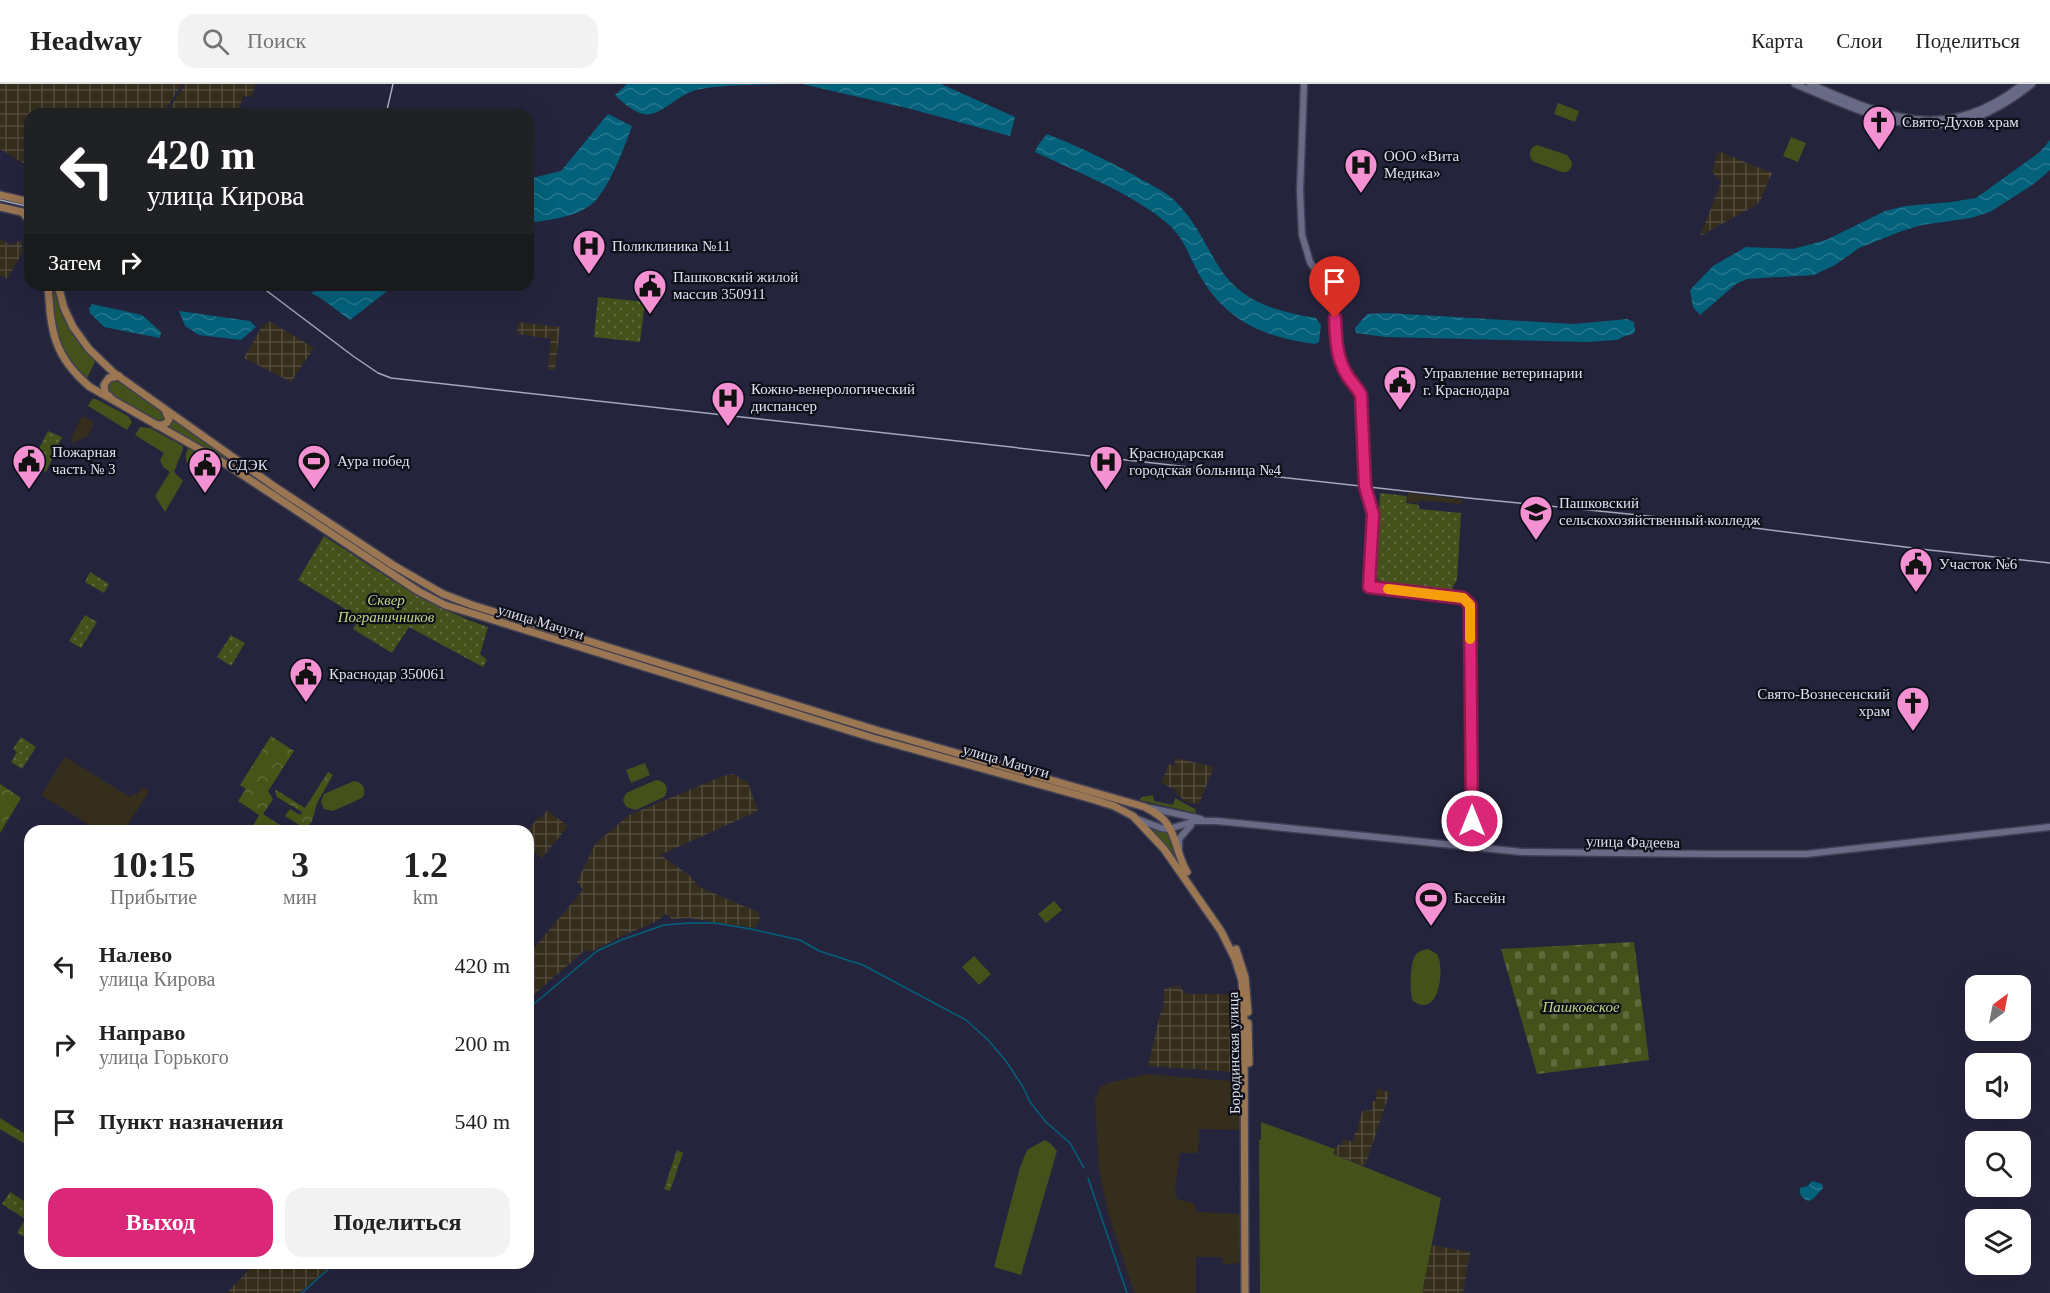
<!DOCTYPE html>
<html lang="ru">
<head>
<meta charset="utf-8">
<style>
  :root { --surface:#fff; --page:#f2f2f2; --text:#222; --muted:#767676; --line:#e0e0e0; --accent:#db2777 }
  body { margin:0; font-family:Georgia,serif; background:var(--page); color:var(--text); height:100vh; display:flex; flex-direction:column; font-size:22px; white-space:nowrap }
  * { box-sizing:border-box; margin:0 }
  p { font-size:20px; color:var(--muted) }
  .icon { flex:none; width:33px; height:33px; fill:none; stroke:currentColor; stroke-width:2; stroke-linecap:round; stroke-linejoin:round }
  .map { position:relative; flex:1; overflow:hidden }
  .drawer { position:absolute; left:24px; top:741px; width:510px; height:444px; display:flex; flex-direction:column; background:var(--surface); border-radius:18px; box-shadow:0 6px 24px #0002 }
  .drawer>* { flex:none }
  .hud { position:absolute; left:24px; top:24px; width:510px; height:183px; border-radius:18px; box-shadow:0 6px 24px #0002; background:#202124; color:#fff; overflow:hidden }
  .needle { width:39px; rotate:32deg }
  .buttons { position:absolute; left:1965px; top:891px; display:grid; gap:12px }
  .buttons a { display:grid; place-items:center; width:66px; height:66px; border-radius:12px; background:var(--surface); box-shadow:0 6px 24px #0002; font-size:30px }
  .pin { position:absolute; display:grid; place-items:center; width:51px; height:51px; color:#fff; margin:-62px -26px; border-radius:50% 50% 50% 0; rotate:-45deg; box-shadow:0 0 6px #0007 }
  .pin .icon { rotate:45deg }
  .me { position:absolute; width:66px; margin:-33px; rotate:0deg; stroke-linejoin:round; filter:drop-shadow(0 0 4px #0008) }
  .turn { display:flex; align-items:center; gap:21px; height:126px; padding:0 24px; font-size:27px }
  .turn .icon { width:78px; height:78px; stroke-width:2.5 }
  .turn b { display:block; font-size:42px; line-height:51px }
  .then { display:flex; align-items:center; height:57px; padding:0 24px; background:#0003; gap:12px; font-size:22px }
  .eta { display:flex; justify-content:space-evenly; align-items:center; height:102px; text-align:center }
  .eta b { font-size:36px; font-weight:700; line-height:42px }
  .action { display:flex; gap:12px; margin-top:auto; padding:12px 24px }
  .action a { flex:1; height:69px; border-radius:18px; background:var(--accent); color:#fff; font-size:24px; font-weight:700; line-height:69px; text-align:center }
  .action a+a { background:var(--page); color:var(--text) }
  ul { padding:0; list-style:none }
  li { display:flex; align-items:center; gap:18px; height:78px; padding:0 24px }
  li div { flex:1 }
  li b { display:block; font-size:22px }
  li em { font-style:normal }
  header { display:flex; align-items:center; gap:36px; box-sizing:border-box; height:84px; padding:0 30px; background:var(--surface); border-bottom:2px solid var(--line) }
  header strong { font-size:28px }
  nav { display:flex; gap:33px; margin-inline-start:auto; font-size:21px }
  .search { width:420px; height:54px; background:var(--page); display:flex; align-items:center; gap:15px; box-sizing:border-box; padding:0 21px; border-radius:18px; color:var(--muted); font-size:22px }
  .map>svg:first-child { display:block }
  .commercial { fill:#362e1d }
  .industrial { fill:url(#industrial-grid) }
  .green { fill:#44511b }
  .forest { fill:url(#forest-crowns) }
  .cemetery { fill:url(#cemetery-stones) }
  .park { fill:url(#park-dots) }
  .water { fill:url(#water-waves) }
  .lines { fill:none; stroke-linecap:round; stroke-linejoin:round }
  .stream { stroke:#03617b; stroke-width:1.5 }
  .secondary-casing { stroke:#404054; stroke-width:9 }
  .primary-casing { stroke:#404054; stroke-width:10 }
  .secondary { stroke:#696a86; stroke-width:6 }
  .primary { stroke:#9b7652; stroke-width:7 }
  .tram { stroke:#a6a7ba; stroke-width:1.5 }
  .route-casing { stroke:#8e194d; stroke-width:15 }
  .route { stroke:#db2777; stroke-width:10 }
  .slow { stroke:#f59e0b; stroke-width:10 }
  .labels { text-anchor:middle; dominant-baseline:central; stroke-width:4.5; stroke-linejoin:round; paint-order:stroke }
  .poi-label { font-size:15px; fill:#dfe0f1; stroke:#0f0f1a; text-anchor:start }
  .park-label { font-size:15px; font-style:italic; fill:#bed780; stroke:#0f0f1a }
  .street-label { font-size:15px; fill:#dfe0f1; stroke:#0f0f1a }
</style>
</head>
<body>
<header>
<strong>Headway</strong>
<div class="search"><svg class="icon" aria-label="search" viewBox="0 0 24 24"><circle cx="10" cy="10" r="6"/><path d="M15 15l6 6"/></svg>Поиск</div>
<nav><a>Карта</a><a>Слои</a><a>Поделиться</a></nav>
</header>
<div class="map">
<svg width="2050" height="1209" viewBox="0 0 2050 1209">
  <defs>
    <pattern id="industrial-grid" width="8" height="8" patternUnits="userSpaceOnUse" patternTransform="scale(1.5)"><rect width="8" height="8" fill="#362e1d"/><path d="M0 4h8M4 0v8" fill="none" stroke="#534c3e"/></pattern>
    <pattern id="forest-crowns" width="20" height="18" patternUnits="userSpaceOnUse" patternTransform="scale(1.5)"><rect width="20" height="18" fill="#465418"/><path d="M2 6a3 3 0 1 1 6 0M12 15a3 3 0 1 1 6 0" fill="none" stroke="#606c3a"/></pattern>
    <pattern id="cemetery-stones" width="16" height="16" patternUnits="userSpaceOnUse" patternTransform="scale(1.5)"><rect width="16" height="16" fill="#44511b"/><path d="M2 7V4a2 2 0 0 1 4 0v3zM10 15v-3a2 2 0 0 1 4 0v3z" fill="#5f6a3d"/></pattern>
    <pattern id="park-dots" width="8" height="8" patternUnits="userSpaceOnUse" patternTransform="scale(1.5)"><rect width="8" height="8" fill="#44511b"/><path d="M2 2h.1M6 6h.1" fill="none" stroke="#5f6a3d" stroke-width="1.8" stroke-linecap="round"/></pattern>
    <pattern id="water-waves" width="16" height="10" patternUnits="userSpaceOnUse" patternTransform="scale(1.5)"><rect width="16" height="10" fill="#03617b"/><path d="M0 5q4-4 8 0t8 0" fill="none" stroke="#27778e"/></pattern>
  </defs>
  <rect width="100%" height="100%" fill="#25243d"/>
  <g class="commercial">
    <path d="M82 332 94 338 88 352 73 359 71 355Z"/>
    <path d="M1408 409 1460 415 1463 416V418L1460 420 1420 416 1419 419 1407 418Z"/>
    <path d="M65 673 130 713 133 709 137 711 142 703 149 707 124 747H95L96 745 41 711Z"/>
    <path d="M1147 990 1242 998 1241 1046 1199 1045 1198 1069H1180L1175 1106 1177 1115 1194 1119 1197 1128 1242 1130V1179L1223 1180 1222 1173H1196V1209H1136L1133 1205 1108 1129 1099 1085 1095 1016 1101 1002 1112 998Z"/>
  </g>
  <g class="industrial">
    <path d="M0 0H182L163 30H30V83L0 65Z"/>
    <path d="M185 0H255L252 13 243 12 239 25 247 30H166Z"/>
    <path d="M1718 67 1772 89 1760 117 1756 121 1700 152 1721 98 1712 88Z"/>
    <path d="M0 155 11 161 21 156 23 167 7 195 0 191Z"/>
    <path d="M269 237 314 264 291 298 244 274 261 244Z"/>
    <path d="M518 238 560 243 555 286H548L551 255 517 250Z"/>
    <path d="M1176 674 1214 683 1199 720 1187 718 1176 710 1177 707 1161 699 1169 680 1174 682Z"/>
    <path d="M734 690 748 699 758 727 660 771 689 791 699 803 758 828 760 835 755 844 689 834 672 835 666 830 657 837 620 853 591 868 585 866 530 914 531 919 528 922V871L583 806 577 798 595 760 629 731 723 692Z"/>
    <path d="M547 726 568 742 542 774 528 764V747L538 733 541 734Z"/>
    <path d="M1181 901V905L1187 910H1233L1235 988 1148 982 1160 930 1163 924 1164 905Z"/>
    <path d="M1377 1005 1390 1008 1365 1082 1333 1070 1335 1063H1337L1338 1060 1341 1062 1343 1055 1353 1058 1355 1048H1357L1362 1027 1372 1026V1017H1376Z"/>
    <path d="M1431 1161 1470 1168 1463 1209H1422Z"/>
    <path d="M255 1179H334L299 1209H227Z"/>
  </g>
  <g class="green">
    <path d="M1558 19 1579 27 1575 38 1554 30Z"/>
    <path d="M1791 53 1806 59 1798 78 1783 72Z"/>
    <path d="M1537 61 1567 71 1572 78C1572 85 1568 89 1562 88L1534 78C1527 72 1529 64 1537 61Z"/>
    <path d="M51 201H54C58 231 76 256 95 278L86 296C56 267 53 241 51 201Z"/>
    <path d="M117 295 164 329 166 331 165 337 161 339 109 310 107 304C108 298 110 296 117 295Z"/>
    <path d="M92 315H96L128 332 132 338 127 346 88 322Z"/>
    <path d="M173 334 228 374 230 377 168 344Z"/>
    <path d="M140 343 150 344 183 362V365L174 388 183 397 165 428 155 412 170 388 163 383 160 376 164 369 135 351Z"/>
    <path d="M189 363 204 373 196 387C187 382 182 373 189 363Z"/>
    <path d="M645 679 650 691 631 699 626 686Z"/>
    <path d="M656 696C666 697 670 705 664 713L636 726 626 723 623 716 626 709Z"/>
    <path d="M354 697C364 698 367 707 362 714L333 727 324 725 321 718 324 710Z"/>
    <path d="M1153 711 1154 717 1173 721 1175 714 1195 725 1196 729 1139 716 1142 713Z"/>
    <path d="M1149 744 1169 748 1179 780 1177 778Z"/>
    <path d="M1054 817 1062 826 1046 839 1038 830Z"/>
    <path d="M1428 865 1437 870C1445 882 1440 936 1413 917 1409 909 1410 880 1415 872 1418 867 1423 866 1428 865Z"/>
    <path d="M974 872 991 890 979 901 962 883Z"/>
    <path d="M1261 1038 1335 1065 1333 1070 1441 1114 1422 1209H1260L1259 1056 1261 1055Z"/>
    <path d="M1045 1056 1050 1059 1057 1067 1021 1191 994 1183 1020 1083 1027 1066Z"/>
  </g>
  <g class="forest">
    <path d="M271 652 294 667 268 707 273 715 263 730 280 741 277 747H272L262 741 257 747H250L259 731 238 717 246 705 240 701Z"/>
    <path d="M328 688 333 691 317 719 312 737 306 745 285 732 290 725 300 731 302 728 277 713 275 707 276 706 305 724Z"/>
    <path d="M0 700 21 714 0 749Z"/>
    <path d="M0 1034 30 1053V1063L0 1045Z"/>
  </g>
  <path class="cemetery" d="M1634 858 1649 976 1537 990 1501 865Z"/>
  <g class="park">
    <path d="M598 213 645 218 640 258 594 253Z"/>
    <path d="M48 347 62 353 46 388 31 380Z"/>
    <path d="M1380 409 1407 412 1406 419 1419 421V425L1461 429 1457 496 1453 502 1452 509 1389 502 1380 499 1377 494 1376 484Z"/>
    <path d="M324 452C377 486 428 523 488 543L480 570 487 576 483 583 409 543 392 569 353 545 360 534 298 496Z"/>
    <path d="M90 488 109 500 104 509 85 498Z"/>
    <path d="M85 531 97 538 81 564 69 557Z"/>
    <path d="M231 551 245 559 231 582 217 573Z"/>
    <path d="M21 653 36 663 22 685 11 678 17 668 13 665Z"/>
    <path d="M677 1066 683 1069 670 1107 664 1105Z"/>
    <path d="M10 1108 30 1121V1156L17 1149 25 1135 2 1120Z"/>
  </g>
  <g class="water">
    <path d="M627 0H790C761 1 724 0 696 6 680 10 665 27 651 30 639 33 623 19 615 11Z"/>
    <path d="M802 0H941L1015 33 1010 52 911 25Z"/>
    <path d="M608 30 632 42C625 62 609 104 594 118 579 133 549 136 528 139V95L561 87Z"/>
    <path d="M1047 50C1082 64 1114 79 1146 98 1155 103 1165 108 1173 115 1197 138 1204 160 1221 186 1244 220 1280 228 1316 234L1321 241 1319 258 1315 260C1265 254 1224 236 1199 190 1188 171 1185 155 1168 140 1134 110 1077 88 1035 68L1038 61Z"/>
    <path d="M2050 56V86L2035 99 1990 128 1971 134 1922 141 1902 147 1859 164 1835 181 1814 191 1747 195 1736 200 1700 231 1693 223 1690 206 1713 182 1746 163 1793 165 1826 156 1885 127 1905 122 1951 118 1976 114 2040 68Z"/>
    <path d="M328 201H395L350 236 322 215 311 209Z"/>
    <path d="M92 220 142 231 161 248 160 254 104 243 90 229 89 224Z"/>
    <path d="M179 227 250 237 256 243 241 256 199 251 185 242Z"/>
    <path d="M1387 229 1574 240 1627 235 1634 238 1635 247 1633 250 1625 252 1617 256 1587 258 1385 253 1356 249 1355 244 1367 230Z"/>
    <path d="M1812 1097 1822 1100 1823 1104 1813 1115 1808 1117C1802 1114 1799 1111 1800 1104L1808 1102Z"/>
  </g>
  <g class="lines">
    <g class="stream">
      <path d="M528 925 597 867 621 856 664 841 690 839H715L751 845 800 856 819 867 863 881 966 936 988 956 1006 977 1023 1003 1030 1018 1046 1038 1070 1059 1084 1084"/>
      <path d="M1088 1094 1127 1209"/>
      <path d="M302 1209 335 1179"/>
    </g>
    <defs>
      <g id="secondary">
        <path d="M1304 0 1300 107 1302 151 1310 178 1332 211 1336 266 1340 278 1361 311 1365 402 1373 430 1369 503 1463 514 1470 521 1472 763"/>
        <path d="M1795 0C1885 38 1946 70 2032 0"/>
        <path d="M1810 0C1889 34 1946 60 2023 0"/>
        <path d="M1150 724 1201 735"/>
        <path d="M1137 735 1161 744 1169 745 1195 737H1217L1522 768 1712 770H1806L2050 743"/>
        <path d="M1179 765V755L1191 741"/>
      </g>
      <g id="primary">
        <path d="M0 111 30 118"/>
        <path d="M0 123 22 128"/>
        <path d="M22 128 30 137"/>
        <path d="M48 201C51 247 53 272 90 303L229 382 418 507 445 521 873 654 1088 714 1114 722 1133 732 1164 765 1221 847 1235 875 1242 897 1244 935 1245 1209"/>
        <path d="M58 201 64 224 73 243 89 265 114 289 278 405 393 481 443 510 472 521 876 646 1145 723C1151 726 1157 730 1162 734 1176 747 1177 772 1187 788"/>
        <path d="M110 313 105 309 104 301 109 294 119 292"/>
        <path d="M156 341C162 341 167 341 169 335L166 328"/>
        <path d="M1236 865 1245 893 1248 928"/>
        <path d="M1248 939 1249 979"/>
      </g>
    </defs>
    <use href="#secondary" class="secondary-casing"/>
    <use href="#primary" class="primary-casing"/>
    <use href="#secondary" class="secondary"/>
    <use href="#primary" class="primary"/>
    <g class="tram">
      <path d="M386 30 393 0"/>
      <path d="M0 116 30 123"/>
      <path d="M259 201 353 272 378 289 391 294 1468 414 1699 437 1929 466 2050 479"/>
    </g>
  </g>
  <g class="lines">
    <defs>
      <path id="route" d="M1335 234C1336 254 1336 273 1347 291 1351 298 1357 303 1361 311L1365 402 1373 430 1369 503 1463 514 1470 521 1472 737"/>
    </defs>
    <use href="#route" class="route-casing"/>
    <use href="#route" class="route"/>
    <path class="slow" d="M1388 505 1463 514 1470 521V555"/>
  </g>
  <defs>
    <symbol id="church-pin" viewBox="-11 -11 22 30"><path d="M0 17L-7.5 6A9.5 9.5 0 1 1 7.5 6Z" fill="#f491d3" stroke="#0f0f1a"/><path d="M-1.2-6h2.4v3.5h3.3v2.4h-3.3V6h-2.4V-.1h-3.3v-2.4h3.3Z" fill="#111"/></symbol>
    <symbol id="hospital-pin" viewBox="-11 -11 22 30"><path d="M0 17L-7.5 6A9.5 9.5 0 1 1 7.5 6Z" fill="#f491d3" stroke="#0f0f1a"/><path d="M-5-5h3v3.5h4V-5h3V5h-3V1.5h-4V5h-3Z" fill="#111"/></symbol>
    <symbol id="civic-pin" viewBox="-11 -11 22 30"><path d="M0 17L-7.5 6A9.5 9.5 0 1 1 7.5 6Z" fill="#f491d3" stroke="#0f0f1a"/><path d="M-.6-6.5H3V-4.5H.6V-3L4-1V1h2V6H-6V1h2V-1L-.6-3ZM-1.2 2.5V6h2.4V2.5Z" fill="#111"/></symbol>
    <symbol id="stadium-pin" viewBox="-11 -11 22 30"><path d="M0 17L-7.5 6A9.5 9.5 0 1 1 7.5 6Z" fill="#f491d3" stroke="#0f0f1a"/><path d="M0-5a6.5 5 0 1 0 0 10a6.5 5 0 1 0 0-10ZM-3.5-1.8h7v3.6h-7Z" fill="#111"/></symbol>
    <symbol id="university-pin" viewBox="-11 -11 22 30"><path d="M0 17L-7.5 6A9.5 9.5 0 1 1 7.5 6Z" fill="#f491d3" stroke="#0f0f1a"/><path d="M0-5L7-2L0 1L-7-2ZM-4 1L0 2.5L4 1V4Q0 6-4 4Z" fill="#111"/></symbol>
  </defs>
  <g fill-rule="evenodd">
    <use href="#church-pin" x="1860" y="19" width="38" height="52"/>
    <use href="#hospital-pin" x="1342" y="62" width="38" height="52"/>
    <use href="#hospital-pin" x="570" y="143" width="38" height="52"/>
    <use href="#civic-pin" x="631" y="183" width="38" height="52"/>
    <use href="#civic-pin" x="1381" y="279" width="38" height="52"/>
    <use href="#hospital-pin" x="709" y="295" width="38" height="52"/>
    <use href="#civic-pin" x="10" y="358" width="38" height="52"/>
    <use href="#stadium-pin" x="295" y="358" width="38" height="52"/>
    <use href="#hospital-pin" x="1087" y="359" width="38" height="52"/>
    <use href="#civic-pin" x="186" y="362" width="38" height="52"/>
    <use href="#university-pin" x="1517" y="409" width="38" height="52"/>
    <use href="#civic-pin" x="1897" y="461" width="38" height="52"/>
    <use href="#civic-pin" x="287" y="571" width="38" height="52"/>
    <use href="#church-pin" x="1894" y="600" width="38" height="52"/>
    <use href="#stadium-pin" x="1412" y="795" width="38" height="52"/>
  </g>
  <g class="labels">
    <g class="poi-label">
      <text x="1902" y="38">Свято-Духов храм</text>
      <text x="1384" y="72">ООО «Вита<tspan x="1384" dy="17">Медика»</tspan></text>
      <text x="612" y="162">Поликлиника №11</text>
      <text x="673" y="193">Пашковский жилой<tspan x="673" dy="17">массив 350911</tspan></text>
      <text x="1423" y="289">Управление ветеринарии<tspan x="1423" dy="17">г. Краснодара</tspan></text>
      <text x="751" y="305">Кожно-венерологический<tspan x="751" dy="17">диспансер</tspan></text>
      <text x="52" y="368">Пожарная<tspan x="52" dy="17">часть № 3</tspan></text>
      <text x="1129" y="369">Краснодарская<tspan x="1129" dy="17">городская больница №4</tspan></text>
      <text x="337" y="377">Аура побед</text>
      <text x="228" y="381">СДЭК</text>
      <text x="1559" y="419">Пашковский<tspan x="1559" dy="17">сельскохозяйственный колледж</tspan></text>
      <text x="1939" y="480">Участок №6</text>
      <text x="329" y="590">Краснодар 350061</text>
      <text x="1890" y="610" text-anchor="end">Свято-Вознесенский<tspan x="1890" dy="17">храм</tspan></text>
      <text x="1454" y="814">Бассейн</text>
    </g>
    <g class="park-label">
      <text x="386" y="516">Сквер<tspan x="386" dy="17">Пограничников</tspan></text>
      <text x="1581" y="923">Пашковское</text>
    </g>
    <g class="street-label">
      <text transform="translate(541 538) rotate(17)">улица Мачуги</text>
      <text transform="translate(1006 677) rotate(16)">улица Мачуги</text>
      <text transform="translate(1633 758) rotate(1)">улица Фадеева</text>
      <text transform="translate(1234 969) rotate(-91)">Бородинская улица</text>
    </g>
  </g>
</svg>
<div class="buttons">
<a><svg class="needle" viewBox="-14 -14 28 28"><path d="M0-13l5 13h-10z" fill="#e53935"/><path d="M0 13l5-13h-10z" fill="#767676"/></svg></a>
<a><svg class="icon" aria-label="sound" viewBox="0 0 24 24"><path d="M4 9h4l5-4v14l-5-4H4zM17 9q2 3 0 6"/></svg></a>
<a><svg class="icon" aria-label="search" viewBox="0 0 24 24"><circle cx="10" cy="10" r="6"/><path d="M15 15l6 6"/></svg></a>
<a><svg class="icon" aria-label="layers" viewBox="0 0 24 24"><path d="M12 4l9 5-9 5-9-5zM3 14l9 5 9-5"/></svg></a>
</div>
<div class="pin" style="left:1335px;top:234px;background:#d93025"><svg class="icon" aria-label="arrive" viewBox="0 0 24 24"><path d="M6 21V4h12l-3 4 3 4H6"/></svg></div>
<svg class="me" style="left:1472px;top:737px" viewBox="-20 -20 40 40"><circle r="17" fill="#db2777" stroke="#fff" stroke-width="3"/><path d="M0-11L8 9 0 5-8 9z" fill="#fff"/></svg>
<div class="hud">
<div class="turn"><svg class="icon" aria-label="left" viewBox="0 0 24 24"><path d="M17 20v-9H6M10 6l-5 5 5 5"/></svg><div><b>420 m</b>улица Кирова</div></div>
<div class="then">Затем<svg class="icon" aria-label="right" viewBox="0 0 24 24"><path d="M7 20v-9h11M14 6l5 5-5 5"/></svg></div>
</div>
<section class="drawer">
<div class="eta">
<div><b>10:15</b><p>Прибытие</p></div>
<div><b>3</b><p>мин</p></div>
<div><b>1.2</b><p>km</p></div>
</div>
<ul>
<li><svg class="icon" aria-label="left" viewBox="0 0 24 24"><path d="M17 20v-9H6M10 6l-5 5 5 5"/></svg><div><b>Налево</b><p>улица Кирова</p></div><em>420 m</em></li>
<li><svg class="icon" aria-label="right" viewBox="0 0 24 24"><path d="M7 20v-9h11M14 6l5 5-5 5"/></svg><div><b>Направо</b><p>улица Горького</p></div><em>200 m</em></li>
<li><svg class="icon" aria-label="arrive" viewBox="0 0 24 24"><path d="M6 21V4h12l-3 4 3 4H6"/></svg><div><b>Пункт назначения</b></div><em>540 m</em></li>
</ul>
<div class="action"><a>Выход</a><a>Поделиться</a></div>
</section>
</div>
</body>
</html>
